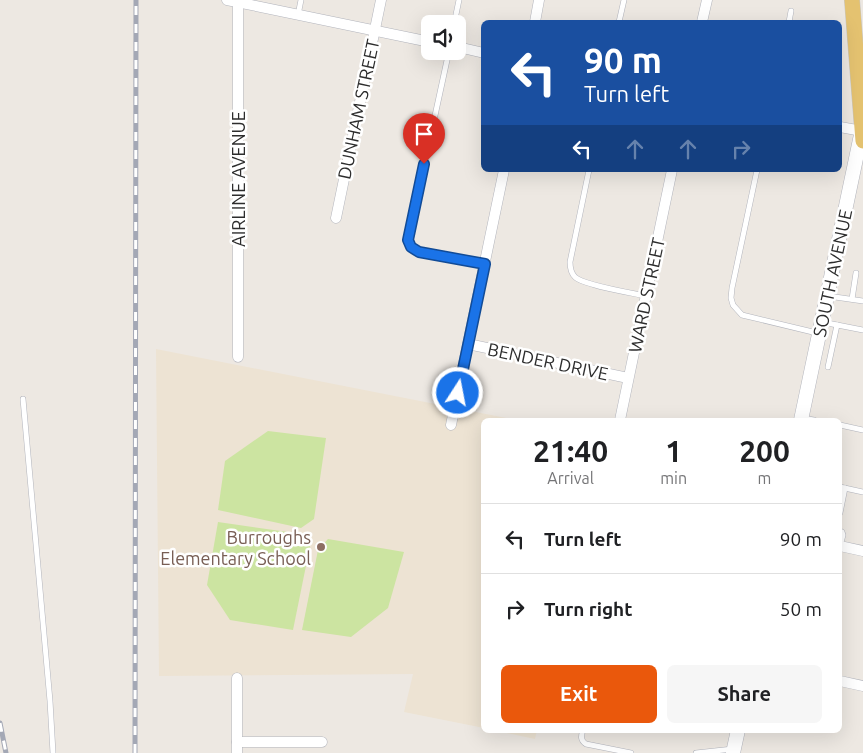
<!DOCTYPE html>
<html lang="en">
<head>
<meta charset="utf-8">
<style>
  :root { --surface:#fff; --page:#f6f6f6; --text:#202124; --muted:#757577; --line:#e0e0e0; --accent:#ea580c }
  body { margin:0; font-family:Ubuntu,sans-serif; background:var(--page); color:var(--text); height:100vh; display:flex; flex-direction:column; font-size:19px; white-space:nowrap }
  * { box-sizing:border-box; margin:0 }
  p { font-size:16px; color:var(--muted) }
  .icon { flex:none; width:28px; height:28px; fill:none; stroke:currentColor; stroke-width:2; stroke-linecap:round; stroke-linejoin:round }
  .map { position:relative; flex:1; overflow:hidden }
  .sheet { position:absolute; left:481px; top:418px; width:361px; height:315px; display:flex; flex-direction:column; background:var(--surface); border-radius:8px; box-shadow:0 5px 20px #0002 }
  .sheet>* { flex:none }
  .hud { position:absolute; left:481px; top:20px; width:361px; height:152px; border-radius:8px; box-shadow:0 5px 20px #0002; background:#1a4fa0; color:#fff; overflow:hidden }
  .fabs { position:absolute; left:421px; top:15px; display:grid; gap:10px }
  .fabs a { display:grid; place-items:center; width:45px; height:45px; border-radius:8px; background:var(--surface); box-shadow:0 5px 20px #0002; font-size:25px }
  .pin { position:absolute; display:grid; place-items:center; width:42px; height:42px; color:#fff; margin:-51px -21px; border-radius:50% 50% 50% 0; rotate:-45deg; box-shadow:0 0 5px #0007 }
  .pin .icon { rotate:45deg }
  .me { position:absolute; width:55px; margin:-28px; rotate:11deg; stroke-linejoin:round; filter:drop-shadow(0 0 4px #0008) }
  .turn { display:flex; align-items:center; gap:18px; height:105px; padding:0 20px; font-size:22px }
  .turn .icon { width:65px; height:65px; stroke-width:2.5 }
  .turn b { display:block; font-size:35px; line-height:42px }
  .lanes { display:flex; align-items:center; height:48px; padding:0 20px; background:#0003; justify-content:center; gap:25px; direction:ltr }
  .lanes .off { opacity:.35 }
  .eta { display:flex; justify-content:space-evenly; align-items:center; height:85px; text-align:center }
  .eta b { font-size:30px; font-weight:700; line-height:35px }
  .button { display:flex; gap:10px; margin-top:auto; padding:10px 20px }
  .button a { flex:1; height:58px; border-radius:8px; background:var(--accent); color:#fff; font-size:20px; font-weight:700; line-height:58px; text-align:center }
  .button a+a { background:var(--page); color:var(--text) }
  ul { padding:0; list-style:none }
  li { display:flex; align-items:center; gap:15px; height:70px; padding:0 20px; border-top:1px solid var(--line) }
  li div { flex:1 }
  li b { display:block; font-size:19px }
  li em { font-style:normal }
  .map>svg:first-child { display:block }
  .education { fill:#ede3d3 }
  .pitch { fill:#cce4a1 }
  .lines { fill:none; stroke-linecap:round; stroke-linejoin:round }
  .lane-casing { stroke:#b2b4bc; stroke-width:6 }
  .street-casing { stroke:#b2b4bc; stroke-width:11 }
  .secondary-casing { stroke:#b2b4bc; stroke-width:15 }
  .primary-casing { stroke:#c8c8c8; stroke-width:16 }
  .lane { stroke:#fff; stroke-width:5 }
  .street { stroke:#fff; stroke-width:10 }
  .secondary { stroke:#fff; stroke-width:14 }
  .primary { stroke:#e4c270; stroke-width:15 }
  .rail-casing { stroke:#a4a8b5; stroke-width:5 }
  .rail { stroke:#fff; stroke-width:3; stroke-dasharray:9; stroke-linecap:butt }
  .route-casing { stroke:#114b97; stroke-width:12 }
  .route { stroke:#1a73e8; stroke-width:9 }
  .education-dot { fill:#8d6e63; stroke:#fff; stroke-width:2 }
  .labels { text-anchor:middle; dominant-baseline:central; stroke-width:5; stroke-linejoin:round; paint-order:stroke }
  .street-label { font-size:18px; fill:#2d2d2d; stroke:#fff }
  .education-label { font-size:18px; fill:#785e54; stroke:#fff; text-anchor:end }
</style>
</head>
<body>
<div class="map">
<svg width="863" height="753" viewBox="0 0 863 753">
  <rect width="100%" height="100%" fill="#ede8e2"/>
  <g class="education">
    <path d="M156 349 516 420H484V728L404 712 413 674 159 676Z"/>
    <path d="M493 730H537L535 739Z"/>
  </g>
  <g class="pitch">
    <path d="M268 431 326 438 314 519 301 528 218 510 225 461Z"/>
    <path d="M218 522 302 534 310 546 293 630 230 620 207 585Z"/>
    <path d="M328 539 404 552 388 608 351 637 302 630 318 550Z"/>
  </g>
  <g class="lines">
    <defs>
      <g id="lane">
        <path d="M298 15 301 0"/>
        <path d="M619 22 624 0"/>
        <path d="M789 22 791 11"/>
        <path d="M454 24 459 0"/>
        <path d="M449 51 408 240 411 247 419 252 484 264"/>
        <path d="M589 170 570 262C570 268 571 273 575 277 583 285 632 293 646 296"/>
        <path d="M757 170 732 288 731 298 733 305 742 315 817 333"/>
        <path d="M828 296 863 301"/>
        <path d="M852 299 856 273"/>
        <path d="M822 322 863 330"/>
        <path d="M828 367 837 325"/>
        <path d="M23 399 50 701 53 753"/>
        <path d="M802 418 814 420"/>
        <path d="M840 425 863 430"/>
        <path d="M840 487 863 492"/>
        <path d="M840 513 845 488"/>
        <path d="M840 531 842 532 843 535 840 546"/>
        <path d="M583 730C581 736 580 740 586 744L631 753"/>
        <path d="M696 753 733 749"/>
      </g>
      <g id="street">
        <path d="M227 0 430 42"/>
        <path d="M535 22 539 0"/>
        <path d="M702 22 707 0"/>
        <path d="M458 47 484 53"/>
        <path d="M840 127 862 131"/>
        <path d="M336 218 381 0"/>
        <path d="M468 344 628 378"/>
        <path d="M238 357V0"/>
        <path d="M620 420 672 170"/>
        <path d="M451 425 504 170"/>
        <path d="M840 546 863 551"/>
        <path d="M840 681 863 686"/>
        <path d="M237 742H322"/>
        <path d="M237 753V678"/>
      </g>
      <g id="secondary">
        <path d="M801 420 862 130"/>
        <path d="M733 753 738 730"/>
      </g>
      <path id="primary" d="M852 0 863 141"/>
    </defs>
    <use href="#lane" class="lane-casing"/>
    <use href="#street" class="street-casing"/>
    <use href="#secondary" class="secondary-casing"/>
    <use href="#primary" class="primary-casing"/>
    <use href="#lane" class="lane"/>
    <use href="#street" class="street"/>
    <use href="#secondary" class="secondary"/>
    <use href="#primary" class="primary"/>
    <defs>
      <g id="rail">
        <path d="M0 723 6 753"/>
        <path d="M135 753 136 0"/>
      </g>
    </defs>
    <use href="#rail" class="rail-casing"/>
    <use href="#rail" class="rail"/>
  </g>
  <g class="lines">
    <defs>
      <path id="route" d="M424 164 408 240 411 247 419 252 485 264 458 393"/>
    </defs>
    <use href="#route" class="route-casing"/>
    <use href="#route" class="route"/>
  </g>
  <circle class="education-dot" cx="321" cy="547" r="5"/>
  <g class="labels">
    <g class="street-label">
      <text transform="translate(358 109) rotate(-78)">DUNHAM STREET</text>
      <text transform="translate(238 179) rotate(-90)">AIRLINE AVENUE</text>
      <text transform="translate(832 273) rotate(-78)">SOUTH AVENUE</text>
      <text transform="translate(646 295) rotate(-78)">WARD STREET</text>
      <text transform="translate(548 361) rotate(12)">BENDER DRIVE</text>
    </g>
    <g class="education-label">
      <text x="311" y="537">Burroughs<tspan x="311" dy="21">Elementary School</tspan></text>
    </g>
  </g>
</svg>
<div class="fabs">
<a><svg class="icon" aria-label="sound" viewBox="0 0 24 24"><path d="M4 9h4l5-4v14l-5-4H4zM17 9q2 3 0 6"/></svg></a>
</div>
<div class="pin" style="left:424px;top:164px;background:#d93025"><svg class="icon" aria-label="arrive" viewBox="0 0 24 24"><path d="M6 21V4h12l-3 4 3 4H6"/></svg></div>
<svg class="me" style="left:458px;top:393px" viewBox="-20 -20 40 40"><circle r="17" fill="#1a73e8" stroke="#fff" stroke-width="3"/><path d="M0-11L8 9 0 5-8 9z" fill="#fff"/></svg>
<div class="hud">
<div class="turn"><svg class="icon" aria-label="left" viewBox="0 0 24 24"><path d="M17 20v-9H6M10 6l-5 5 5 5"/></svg><div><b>90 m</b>Turn left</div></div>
<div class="lanes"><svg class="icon" aria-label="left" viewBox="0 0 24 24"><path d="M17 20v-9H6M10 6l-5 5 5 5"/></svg><svg class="icon off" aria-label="ahead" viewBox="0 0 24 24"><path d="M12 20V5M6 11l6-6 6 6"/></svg><svg class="icon off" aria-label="ahead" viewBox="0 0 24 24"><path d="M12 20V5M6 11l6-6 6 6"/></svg><svg class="icon off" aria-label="right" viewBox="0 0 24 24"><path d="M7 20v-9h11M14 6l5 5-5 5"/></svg></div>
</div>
<section class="sheet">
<div class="eta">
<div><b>21:40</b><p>Arrival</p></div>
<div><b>1</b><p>min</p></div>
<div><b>200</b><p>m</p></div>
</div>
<ul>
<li><svg class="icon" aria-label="left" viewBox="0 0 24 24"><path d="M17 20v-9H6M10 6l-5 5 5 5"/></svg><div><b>Turn left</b></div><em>90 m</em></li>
<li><svg class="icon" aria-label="right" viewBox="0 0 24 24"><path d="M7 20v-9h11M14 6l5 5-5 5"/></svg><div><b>Turn right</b></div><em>50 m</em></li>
</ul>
<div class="button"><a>Exit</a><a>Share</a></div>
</section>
</div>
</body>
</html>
